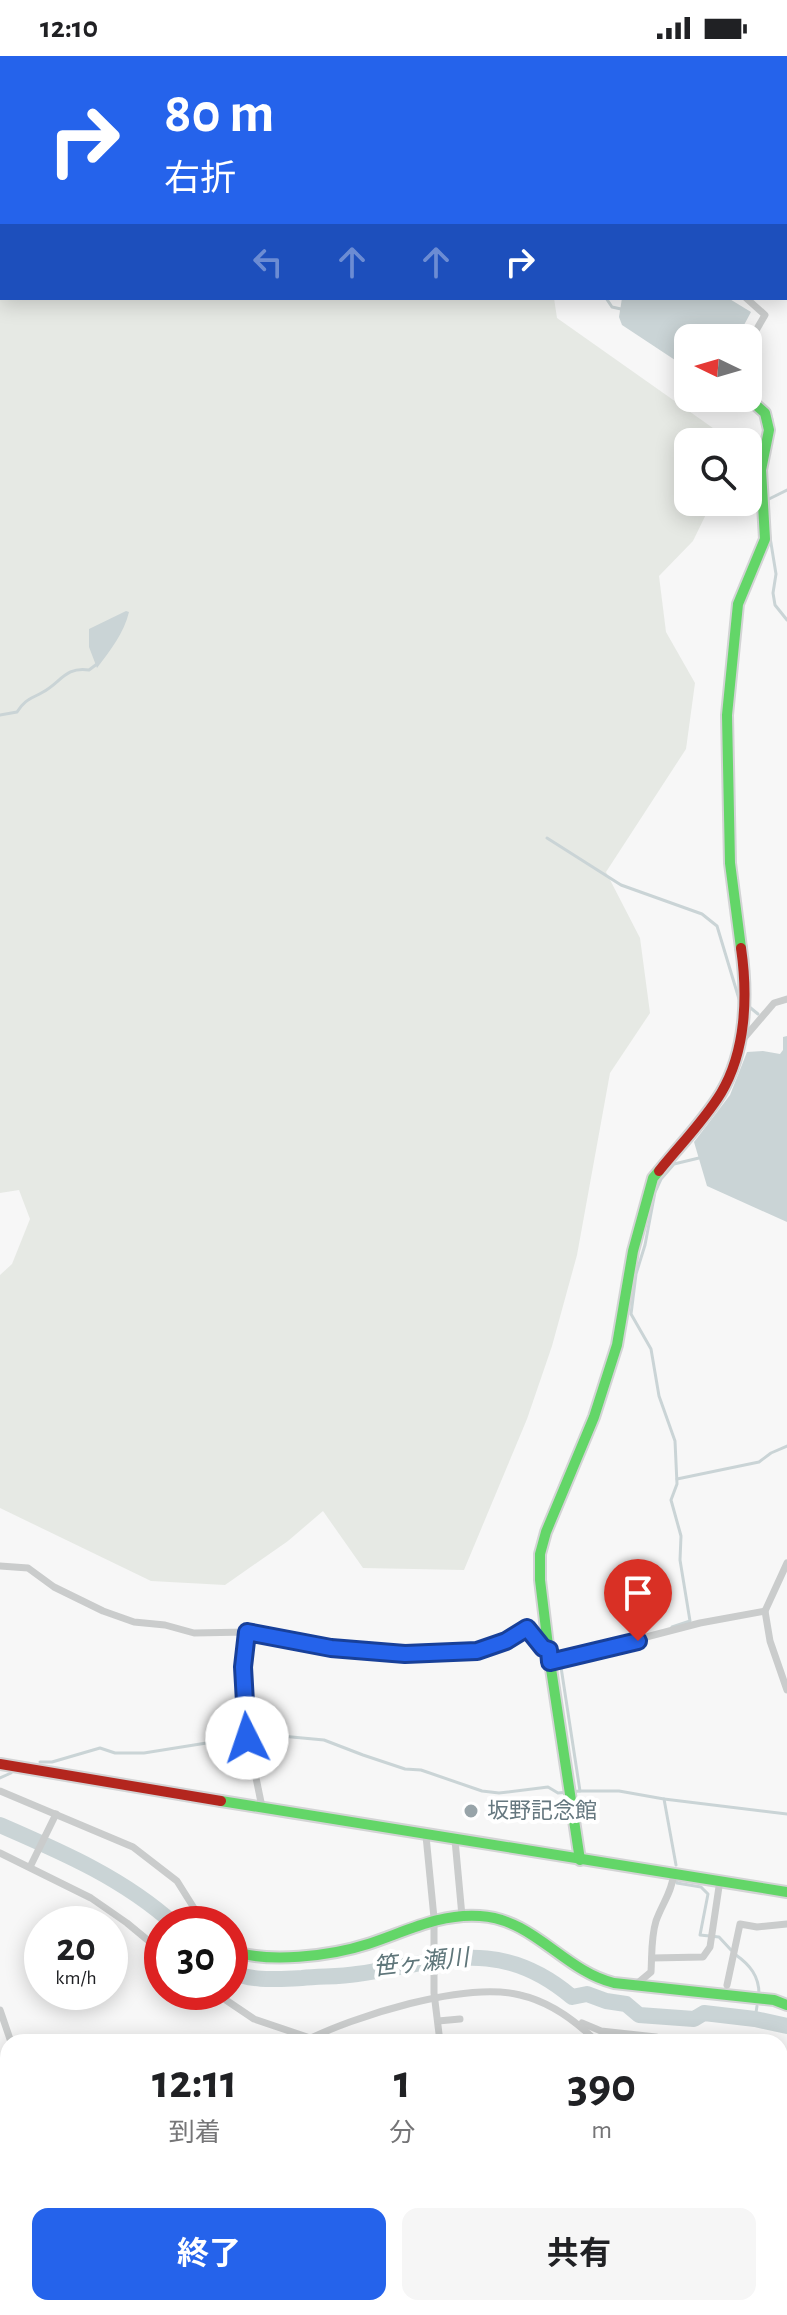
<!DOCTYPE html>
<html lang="ja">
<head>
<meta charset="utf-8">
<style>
  :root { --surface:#fff; --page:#f6f6f6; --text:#202124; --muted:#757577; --accent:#2563eb }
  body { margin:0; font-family:"Alegreya Sans","Noto Sans JP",sans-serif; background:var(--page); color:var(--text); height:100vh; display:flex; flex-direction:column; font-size:30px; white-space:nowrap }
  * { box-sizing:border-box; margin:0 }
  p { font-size:26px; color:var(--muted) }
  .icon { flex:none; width:44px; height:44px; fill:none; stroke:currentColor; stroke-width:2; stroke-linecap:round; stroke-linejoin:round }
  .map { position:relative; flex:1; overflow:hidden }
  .details { position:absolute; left:0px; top:1978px; width:788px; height:282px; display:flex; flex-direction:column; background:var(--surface); border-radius:24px 24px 0 0; box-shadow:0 4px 20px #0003 }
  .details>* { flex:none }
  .banner { position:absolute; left:0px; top:0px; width:788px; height:244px; box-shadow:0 4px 20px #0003; background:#2563eb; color:#fff; overflow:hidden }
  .needle { width:52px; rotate:275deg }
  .fabs { position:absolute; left:674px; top:268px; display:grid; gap:16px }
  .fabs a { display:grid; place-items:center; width:88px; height:88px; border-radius:16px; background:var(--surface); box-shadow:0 4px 20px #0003; font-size:40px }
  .speed { position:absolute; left:24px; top:1850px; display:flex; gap:16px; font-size:40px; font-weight:700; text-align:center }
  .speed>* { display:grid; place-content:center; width:104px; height:104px; border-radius:50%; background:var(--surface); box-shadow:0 4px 20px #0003; line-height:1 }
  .speed small { font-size:20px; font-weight:400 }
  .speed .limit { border:12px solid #d22; background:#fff; color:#111 }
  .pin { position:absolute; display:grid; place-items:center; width:68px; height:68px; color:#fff; margin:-82px -34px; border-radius:50% 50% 50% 0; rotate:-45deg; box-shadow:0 0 8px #0007 }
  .pin .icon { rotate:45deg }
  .me { position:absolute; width:88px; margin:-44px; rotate:356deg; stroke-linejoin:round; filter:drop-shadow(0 0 6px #0008) }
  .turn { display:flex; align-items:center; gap:28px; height:168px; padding:0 32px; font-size:36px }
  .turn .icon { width:104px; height:104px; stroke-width:2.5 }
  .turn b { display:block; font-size:56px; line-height:68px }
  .lanes { display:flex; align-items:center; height:76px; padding:0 32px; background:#0003; justify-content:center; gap:40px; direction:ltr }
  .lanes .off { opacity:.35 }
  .eta { display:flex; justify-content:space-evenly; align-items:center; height:136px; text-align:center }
  .eta b { font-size:48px; font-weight:700; line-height:56px }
  .action { display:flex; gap:16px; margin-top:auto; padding:16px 32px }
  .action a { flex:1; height:92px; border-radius:16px; background:var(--accent); color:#fff; font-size:32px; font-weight:700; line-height:92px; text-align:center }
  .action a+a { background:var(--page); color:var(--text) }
  .status { display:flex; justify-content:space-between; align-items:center; height:56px; padding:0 40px; background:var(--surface); direction:ltr }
  .status svg { height:22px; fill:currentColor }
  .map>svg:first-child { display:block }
  .green { fill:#e6e9e4 }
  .water { fill:#cad4d6 }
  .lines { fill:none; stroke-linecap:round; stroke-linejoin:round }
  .stream { stroke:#cad4d6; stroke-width:3 }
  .river { stroke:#cad4d6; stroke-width:16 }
  .fast-casing { stroke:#d3d4d5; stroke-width:14 }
  .jam-casing { stroke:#d3d4d5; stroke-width:14 }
  .street { stroke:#cacccc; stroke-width:7 }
  .fast { stroke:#63d668; stroke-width:10 }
  .jam { stroke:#b3261e; stroke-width:10 }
  .route-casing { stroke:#184099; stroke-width:20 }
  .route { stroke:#2563eb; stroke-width:14 }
  .poi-dot { fill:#98a4a9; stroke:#fff; stroke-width:3 }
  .labels { text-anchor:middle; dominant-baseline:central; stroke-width:8; stroke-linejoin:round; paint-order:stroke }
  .poi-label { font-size:22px; fill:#65777f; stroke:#fff; text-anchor:start }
  .water-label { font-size:24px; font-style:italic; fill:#5f767a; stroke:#fff }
</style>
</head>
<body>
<div class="status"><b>12:10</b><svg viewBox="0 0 49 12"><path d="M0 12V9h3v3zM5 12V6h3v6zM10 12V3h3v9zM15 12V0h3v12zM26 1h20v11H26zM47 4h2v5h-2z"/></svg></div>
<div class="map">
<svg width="787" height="2259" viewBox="0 0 787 2259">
  <rect width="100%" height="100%" fill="#f7f7f7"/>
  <path class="green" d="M0 0H611L2 2V242H554L557 262 720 377 724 386H688V446H712L693 485 659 520 666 576 695 627 686 693 606 816 640 882 650 957 610 1017 577 1199 552 1290 527 1363 464 1514 363 1512 323 1455 288 1485 225 1529 151 1525 0 1452V1219L12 1208 30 1163 19 1134 0 1137Z"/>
  <g class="water">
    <path d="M622 242H728L751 256 737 282H688V320L678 306 622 269 619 261Z"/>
    <path d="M126 555 129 556C124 577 110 595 97 612L89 591V573Z"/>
    <path d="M787 980V1166L707 1130 694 1086 730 1039 747 996 763 995 780 998 783 994V981Z"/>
    <path d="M780 2202 787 2234V2259H362L361 2252H780Z"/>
  </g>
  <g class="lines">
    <g class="stream">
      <path d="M606 242 612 251 621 253"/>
      <path d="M748 336C772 355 777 361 770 393"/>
      <path d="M766 412 767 456"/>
      <path d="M769 443 787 434"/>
      <path d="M769 475 776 518 773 537 775 549 787 564"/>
      <path d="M0 659 17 656C25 643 31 643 43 636 60 627 66 610 89 614L97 608"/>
      <path d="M547 782 621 829 702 858 717 870 739 943"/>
      <path d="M747 949 758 958"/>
      <path d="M677 1423 759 1406 771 1397 787 1390"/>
      <path d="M672 1571 690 1565 680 1504 681 1480 671 1444 677 1428 675 1385 659 1340 651 1293 631 1258 636 1218 645 1189 655 1136 661 1123 674 1108 699 1102"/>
      <path d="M595 1591 559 1598 580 1735H619L664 1743 676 1809"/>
      <path d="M40 1706H52L100 1692 115 1697H144L244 1681 281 1680 324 1684 363 1699 405 1713 421 1714 482 1735 499 1737 548 1731 558 1737 580 1735"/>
      <path d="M0 1722 11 1717"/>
      <path d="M664 1743 787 1758"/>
      <path d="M676 1824 677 1827 701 1831 708 1838 700 1879 719 1881 731 1894"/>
      <path d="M736 1899C750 1909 759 1920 759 1938"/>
      <path d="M755 1963 757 1950"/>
      <path d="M780 2144 787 2159"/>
      <path d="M346 2259 347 2252"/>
    </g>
    <g class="river">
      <path d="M0 1769C62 1796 123 1822 174 1868"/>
      <path d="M230 1915C252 1926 278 1923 302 1922 320 1920 339 1921 357 1918 441 1906 499 1879 572 1941L587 1938 606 1945 626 1948 639 1959 694 1963 704 1957 755 1963 787 1970"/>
    </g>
    <defs>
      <g id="fast">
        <path d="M741 892 730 807 727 659 738 548 765 483 761 414 769 374 765 357 748 342"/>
        <path d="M221 1745 787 1836"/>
        <path d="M580 1804 550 1606 540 1524V1498L546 1476 594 1361 617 1289 633 1195 653 1122 659 1115"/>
        <path d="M230 1894C267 1908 331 1900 368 1888 405 1876 440 1857 480 1860 534 1863 564 1915 614 1927L774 1944 787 1949"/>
      </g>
      <g id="jam">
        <path d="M659 1115C679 1090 704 1065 721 1037 746 995 748 940 741 892"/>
        <path d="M0 1708 221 1745"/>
      </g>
    </defs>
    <use href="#fast" class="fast-casing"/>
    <use href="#jam" class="jam-casing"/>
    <g class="street">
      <path d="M746 242 765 259 748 288"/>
      <path d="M739 988 774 947 787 943"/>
      <path d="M787 1507 765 1555 770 1585 787 1634"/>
      <path d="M0 1510 28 1512 54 1531 103 1555 134 1566 165 1569 194 1577 247 1576 331 1592 405 1598 477 1595 506 1585 527 1572 543 1592 549 1593"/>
      <path d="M247 1576 243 1611 247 1678 262 1751"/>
      <path d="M550 1606 700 1567 765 1555"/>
      <path d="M0 1735 133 1791 177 1825 204 1868"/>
      <path d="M426 1780 434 1862V1937L440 1986"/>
      <path d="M455 1784 462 1860"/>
      <path d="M0 1797 91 1842 127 1867 162 1896"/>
      <path d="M30 1811 56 1758"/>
      <path d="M652 1902 703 1901 710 1891 720 1824"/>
      <path d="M727 1929 740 1868 757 1871 787 1868"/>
      <path d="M639 1930V1926L651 1916C652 1899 651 1881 656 1865 662 1848 672 1836 674 1817"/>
      <path d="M214 1936 254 1963 310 1982"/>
      <path d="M0 1954 11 1986"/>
      <path d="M438 1965 460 1963"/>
      <path d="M582 1967 601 1975 656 1981"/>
      <path d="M303 1986C353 1960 466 1925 520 1939 551 1946 576 1965 597 1986"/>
      <path d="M780 2030H787"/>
      <path d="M0 2036 8 2034"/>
      <path d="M780 2088H787"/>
      <path d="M0 2247 8 2249"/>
      <path d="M30 2252 52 2259"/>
    </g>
    <use href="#fast" class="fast"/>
    <use href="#jam" class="jam"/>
  </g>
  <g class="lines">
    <defs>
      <path id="route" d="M247 1682 243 1611 247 1576 331 1592 405 1598 477 1595 506 1585 527 1572 543 1592 549 1594 550 1606 638 1585"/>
    </defs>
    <use href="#route" class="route-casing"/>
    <use href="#route" class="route"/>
  </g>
  <circle class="poi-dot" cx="471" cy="1755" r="8"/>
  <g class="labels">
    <g class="poi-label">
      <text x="487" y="1755">坂野記念館</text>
    </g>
    <g class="water-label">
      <text transform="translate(421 1907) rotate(-6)">笹ヶ瀬川</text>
    </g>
  </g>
</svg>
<div class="fabs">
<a><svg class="needle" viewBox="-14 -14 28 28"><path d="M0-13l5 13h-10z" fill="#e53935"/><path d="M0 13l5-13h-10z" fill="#757577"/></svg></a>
<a><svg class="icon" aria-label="search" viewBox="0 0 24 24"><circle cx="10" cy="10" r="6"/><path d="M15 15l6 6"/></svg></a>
</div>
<div class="speed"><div>20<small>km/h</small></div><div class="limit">30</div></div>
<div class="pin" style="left:638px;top:1585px;background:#d93025"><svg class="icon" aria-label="arrive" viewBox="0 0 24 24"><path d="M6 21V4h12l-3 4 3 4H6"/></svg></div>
<svg class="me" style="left:247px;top:1682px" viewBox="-20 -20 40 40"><circle r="19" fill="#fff"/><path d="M0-13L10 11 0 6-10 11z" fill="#2563eb"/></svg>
<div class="banner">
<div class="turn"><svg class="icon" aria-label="right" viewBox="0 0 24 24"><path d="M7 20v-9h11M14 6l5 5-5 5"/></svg><div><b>80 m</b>右折</div></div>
<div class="lanes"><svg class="icon off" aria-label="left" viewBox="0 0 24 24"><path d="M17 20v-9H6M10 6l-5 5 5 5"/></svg><svg class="icon off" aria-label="ahead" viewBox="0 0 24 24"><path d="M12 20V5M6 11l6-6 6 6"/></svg><svg class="icon off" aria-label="ahead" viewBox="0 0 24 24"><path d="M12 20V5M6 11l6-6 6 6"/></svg><svg class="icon" aria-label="right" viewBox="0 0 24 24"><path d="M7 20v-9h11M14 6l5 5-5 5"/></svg></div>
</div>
<section class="details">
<div class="eta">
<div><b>12:11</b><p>到着</p></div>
<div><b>1</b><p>分</p></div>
<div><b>390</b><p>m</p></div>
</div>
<div class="action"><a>終了</a><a>共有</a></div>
</section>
</div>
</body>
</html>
